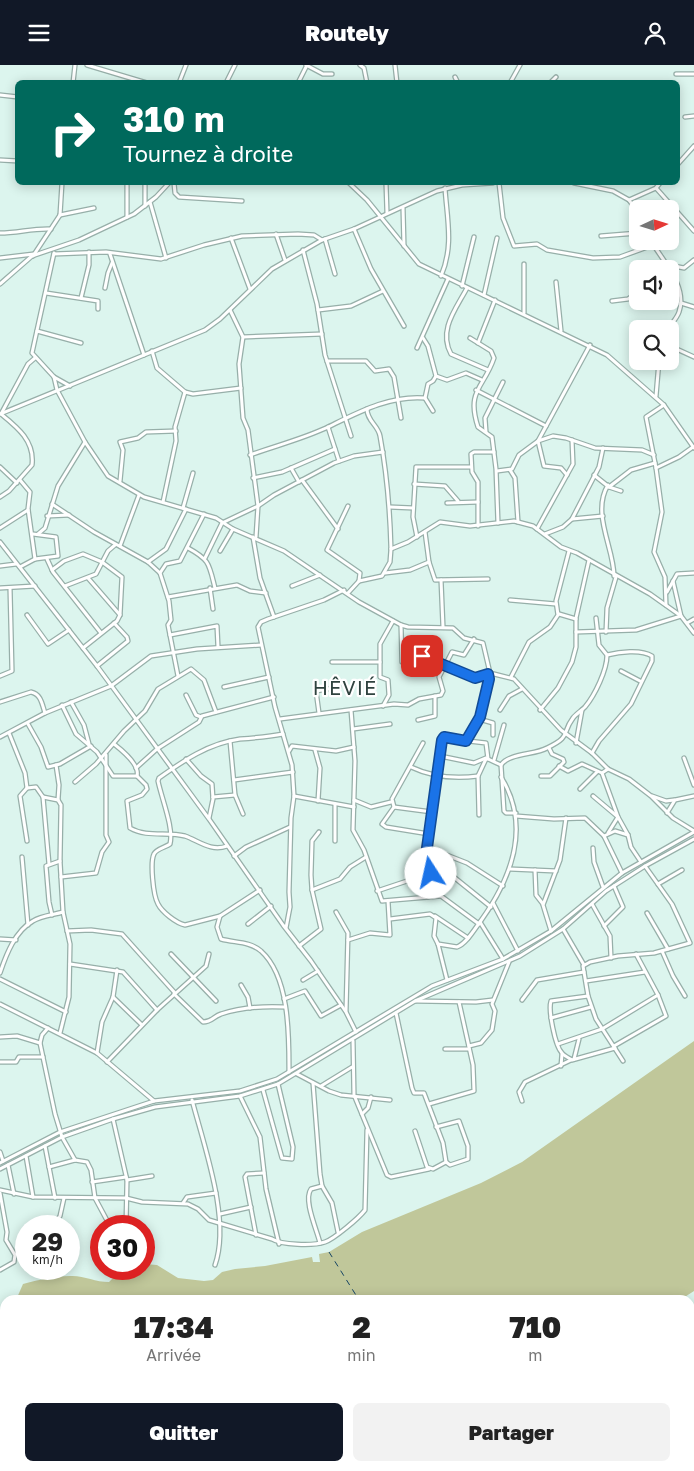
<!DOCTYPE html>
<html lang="fr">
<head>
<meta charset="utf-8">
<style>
  :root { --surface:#fff; --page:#f2f2f2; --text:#222; --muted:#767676; --accent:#111827 }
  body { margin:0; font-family:"Golos Text",sans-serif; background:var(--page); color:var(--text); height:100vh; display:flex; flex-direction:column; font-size:19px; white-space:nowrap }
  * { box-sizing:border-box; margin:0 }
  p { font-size:16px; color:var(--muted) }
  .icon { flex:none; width:28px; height:28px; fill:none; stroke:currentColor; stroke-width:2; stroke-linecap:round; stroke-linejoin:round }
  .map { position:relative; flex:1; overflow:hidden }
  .details { position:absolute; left:0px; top:1230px; width:695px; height:176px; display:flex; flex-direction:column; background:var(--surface); border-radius:15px 15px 0 0; box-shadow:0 2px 12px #0003 }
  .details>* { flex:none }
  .banner { position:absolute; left:15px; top:15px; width:665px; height:105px; border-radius:8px; box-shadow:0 2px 12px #0003; background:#00695c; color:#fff; overflow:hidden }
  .needle { width:32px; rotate:86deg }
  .fabs { position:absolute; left:629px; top:135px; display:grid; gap:10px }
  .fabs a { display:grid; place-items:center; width:50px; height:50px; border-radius:8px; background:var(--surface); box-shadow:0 2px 12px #0003; font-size:25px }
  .speed { position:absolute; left:15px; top:1150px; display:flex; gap:10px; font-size:25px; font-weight:700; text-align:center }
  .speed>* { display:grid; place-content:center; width:65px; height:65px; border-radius:50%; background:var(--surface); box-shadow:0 2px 12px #0003; line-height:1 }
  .speed small { font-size:12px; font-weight:400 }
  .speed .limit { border:8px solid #d22; background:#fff; color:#111 }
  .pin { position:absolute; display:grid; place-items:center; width:42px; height:42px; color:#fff; margin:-21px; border-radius:10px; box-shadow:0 2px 8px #0006 }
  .me { position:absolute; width:55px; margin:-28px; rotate:350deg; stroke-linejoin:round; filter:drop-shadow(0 0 4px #0008) }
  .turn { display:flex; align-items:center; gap:18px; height:105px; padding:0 25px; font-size:22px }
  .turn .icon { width:65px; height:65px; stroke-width:2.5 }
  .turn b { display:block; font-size:35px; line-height:42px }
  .eta { display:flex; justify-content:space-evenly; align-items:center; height:85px; text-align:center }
  .eta b { font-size:30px; font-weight:800; line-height:35px }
  .cta { display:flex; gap:10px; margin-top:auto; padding:10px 25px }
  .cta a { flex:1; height:58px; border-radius:8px; background:var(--accent); color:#fff; font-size:20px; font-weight:800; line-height:58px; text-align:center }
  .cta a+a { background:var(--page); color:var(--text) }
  header { display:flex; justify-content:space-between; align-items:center; height:65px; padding:0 25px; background:var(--accent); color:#fff; font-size:22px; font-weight:800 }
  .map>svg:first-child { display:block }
  .green { fill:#c0c79a }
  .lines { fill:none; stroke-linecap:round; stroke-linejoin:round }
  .ferry { stroke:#164564; stroke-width:1; stroke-dasharray:6 5; stroke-linecap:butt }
  .minor-casing { stroke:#97afa9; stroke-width:5.5 }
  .minor { stroke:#fff; stroke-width:3 }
  .route-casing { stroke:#114b97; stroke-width:12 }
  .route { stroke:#1a73e8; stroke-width:9 }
  .labels { text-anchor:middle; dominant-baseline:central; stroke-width:4.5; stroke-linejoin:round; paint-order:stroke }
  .quarter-label { font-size:20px; letter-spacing:1px; fill:#2f433f; stroke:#fff }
</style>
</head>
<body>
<header><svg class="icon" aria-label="menu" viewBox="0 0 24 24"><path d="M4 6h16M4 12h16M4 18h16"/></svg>Routely<svg class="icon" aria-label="person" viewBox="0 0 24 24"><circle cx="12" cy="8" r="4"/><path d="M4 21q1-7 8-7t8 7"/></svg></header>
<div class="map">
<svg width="694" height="1406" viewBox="0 0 694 1406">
  <rect width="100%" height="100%" fill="#dcf5ee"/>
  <g class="green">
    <path d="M694 976V1226L680 1235H16L23 1219C38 1215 55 1211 70 1211 83 1210 95 1217 109 1217L122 1204H144V1199L157 1200 178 1213 204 1216 213 1215 222 1207 235 1204 265 1201 312 1192 313 1197H320L319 1189 329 1187 362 1167 481 1118 522 1097Z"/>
    <path d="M5 1260V1401H366C352 1405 337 1398 325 1406H0V1271Z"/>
  </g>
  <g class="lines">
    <path class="ferry" d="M329 1187 359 1235"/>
    <defs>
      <g id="minor">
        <path d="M87 0 147 18"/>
        <path d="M306 0 323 9H332"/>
        <path d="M360 0 364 3 367 18"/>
        <path d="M395 0 397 18"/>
        <path d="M676 9H694"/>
        <path d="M455 12 458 18"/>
        <path d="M73 18 75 0"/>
        <path d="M179 18 186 0"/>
        <path d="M226 18 235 0"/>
        <path d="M298 18 307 0"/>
        <path d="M510 18 520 0"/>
        <path d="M550 18 556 12"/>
        <path d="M0 30 18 32"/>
        <path d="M685 52 694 51"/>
        <path d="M0 95 18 96"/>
        <path d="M678 99 694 81"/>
        <path d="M127 118V152"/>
        <path d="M145 118V141"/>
        <path d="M174 118 175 128 179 132 242 136"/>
        <path d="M349 118 367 135 419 199 607 290 664 340 694 383"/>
        <path d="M386 118 387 148"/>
        <path d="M499 118 503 153 514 181 537 179 547 185 593 193 620 192 653 180"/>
        <path d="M574 118 613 126 629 135 656 123 660 118"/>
        <path d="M656 123 694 166"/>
        <path d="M629 135 638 148"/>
        <path d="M150 137 166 193"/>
        <path d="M403 143 404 181"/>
        <path d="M60 150 94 143"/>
        <path d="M354 164 371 204 404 261"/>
        <path d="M0 168C18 168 33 163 51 164"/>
        <path d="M276 169 285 195"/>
        <path d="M601 171 638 168"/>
        <path d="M231 173 250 224"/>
        <path d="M325 174 335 209"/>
        <path d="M651 176C663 196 688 222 679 247 677 253 672 258 668 264"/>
        <path d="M303 185 317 239 325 290 351 371"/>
        <path d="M54 188 32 288 54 312 70 321"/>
        <path d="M54 189 106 187 161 194 204 180 242 171 298 169 314 170 322 175"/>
        <path d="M110 189 144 290"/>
        <path d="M33 191 60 150 62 118"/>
        <path d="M0 193 34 189"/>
        <path d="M669 200 684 203 694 195"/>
        <path d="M441 211C454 181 447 154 445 123"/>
        <path d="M556 217 561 266"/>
        <path d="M0 219 32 191 79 175 134 149 156 132 169 118"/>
        <path d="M462 221 474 172"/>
        <path d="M105 223 108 208 112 198"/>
        <path d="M467 223C456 244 438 265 451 289L488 305"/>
        <path d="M46 228 98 236V244"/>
        <path d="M484 230 497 173"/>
        <path d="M81 233 89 200V187"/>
        <path d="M612 236 628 234 638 227"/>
        <path d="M681 238 694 242"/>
        <path d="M230 245 243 272 239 299 243 353 248 365 258 441 256 472"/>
        <path d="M318 245 351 241 383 226"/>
        <path d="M524 248V199"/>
        <path d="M37 266 81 278"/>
        <path d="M243 272 322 269"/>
        <path d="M423 273 428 281 436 311 447 315 466 308 482 315"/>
        <path d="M470 273 491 286 494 293C484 323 466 325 478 362L492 372 496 404 498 458"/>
        <path d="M478 278 495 235"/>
        <path d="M670 281 694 292"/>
        <path d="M417 283 448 214"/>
        <path d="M152 286 157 303 185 327 193 329 241 323"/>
        <path d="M327 296H366L375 306 389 304 394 312 401 353"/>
        <path d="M54 312 57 325 85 377 108 411 144 432 216 453 233 464 284 486 359 537 401 560 408 562 453 563 464 573 483 578 490 608 514 614 561 665 592 688 608 704 629 714 651 731 673 753 694 766"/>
        <path d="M476 325 546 361"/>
        <path d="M656 331 659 296"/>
        <path d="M433 346 425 333 428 319 433 316 436 311"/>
        <path d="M0 349 205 265 220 254 272 204 322 175 354 164 437 126 462 120 493 118"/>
        <path d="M328 362 339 396"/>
        <path d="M486 367 485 353 503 317"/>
        <path d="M250 390C275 381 302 374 326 363 357 348 389 330 425 333"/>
        <path d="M0 402 17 418"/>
        <path d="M291 403 299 417"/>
        <path d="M656 403 646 352 664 340"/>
        <path d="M510 405 515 413 518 457"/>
        <path d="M497 406 512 404 519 390 538 376 553 371 566 373 595 383 642 385 654 390"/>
        <path d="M567 410 561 403 544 401 538 376 590 280"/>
        <path d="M594 410 609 422 621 426"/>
        <path d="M253 413 282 407 335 384"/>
        <path d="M20 415 30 427 28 444 35 494"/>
        <path d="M302 415 338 464"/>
        <path d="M120 416 123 385 120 377 138 373 146 367 176 366"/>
        <path d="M414 419 445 421 458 436"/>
        <path d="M608 420C591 448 614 483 614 511"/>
        <path d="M609 422 631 405 655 398"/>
        <path d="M0 432 9 426 32 400C35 376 17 362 1 349L28 299 35 293"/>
        <path d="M163 437 176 376 175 362 185 327"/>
        <path d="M447 438 478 437"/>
        <path d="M52 439 94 467 148 497 160 508 169 536 171 555 168 560 178 611"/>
        <path d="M348 441 327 485 360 508 359 516 348 528"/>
        <path d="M390 442 413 443"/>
        <path d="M183 443 193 408"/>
        <path d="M47 451 69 450"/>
        <path d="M572 454 603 451"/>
        <path d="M478 461V417L472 407 471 389 474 387H494"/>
        <path d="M0 463 28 445"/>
        <path d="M537 464 573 399 572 375"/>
        <path d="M425 467 429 497 435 515 488 514"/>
        <path d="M38 469 45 463 58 421 85 377"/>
        <path d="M545 469 563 462 572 454 599 402 603 383"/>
        <path d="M253 472 260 513 274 552"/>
        <path d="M417 472 413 452 416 402H471"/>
        <path d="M0 477 97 601 209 754 283 860 311 896 346 947 356 967"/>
        <path d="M120 481 139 430"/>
        <path d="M188 483C210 495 209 499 215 523"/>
        <path d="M391 484 408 477 440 457 470 461 514 456 533 461 561 482 577 488 650 529 681 551 694 568"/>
        <path d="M220 486 233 464"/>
        <path d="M205 493 222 458 258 441 274 430 334 398 354 391 383 387"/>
        <path d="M47 494 53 507 101 568"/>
        <path d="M148 497 166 484 186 444"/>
        <path d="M0 501 16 499"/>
        <path d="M20 502 35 494 58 491 56 472 33 469"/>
        <path d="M52 505 64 496 83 489 102 497 122 512 120 550"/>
        <path d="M160 508 166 499 180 496 204 449"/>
        <path d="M385 508 410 505 429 497"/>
        <path d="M441 515 443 562"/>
        <path d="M359 516 382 511 390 497 391 484C390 446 387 409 380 371 378 360 367 356 367 344"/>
        <path d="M65 521 96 509 108 486 115 480"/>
        <path d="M292 521 320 510"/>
        <path d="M0 523 35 521"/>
        <path d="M210 523 213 544"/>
        <path d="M667 527 677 509 694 508"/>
        <path d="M168 532 237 520 250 526 266 528"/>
        <path d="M510 535 556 539"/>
        <path d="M666 540 665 512 654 487 662 447 656 403 679 392 693 382"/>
        <path d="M559 549 576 554"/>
        <path d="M27 550 48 579 69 565"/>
        <path d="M687 558 694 554"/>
        <path d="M401 560 402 597 422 591 475 613 490 608"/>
        <path d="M576 567 636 565 681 551 673 516"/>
        <path d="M606 567 607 543 616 512"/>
        <path d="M170 570 217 561 218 582"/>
        <path d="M83 583 117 556 120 550 88 513"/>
        <path d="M332 597H380"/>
        <path d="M97 601 128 576 127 572 114 558"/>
        <path d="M621 606 640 616"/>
        <path d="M0 611 12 606 10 523"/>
        <path d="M511 612 529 577 550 562 558 550 556 536 569 486"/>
        <path d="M224 622 269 612"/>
        <path d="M186 630 196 650 201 652"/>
        <path d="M0 637 31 627C41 629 42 639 45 648"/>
        <path d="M71 637 84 660 89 679"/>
        <path d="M62 640 76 669 97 687 113 711H137L146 720 147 724 142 730 127 736 130 763C147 773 168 766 185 771 199 776 211 787 227 781"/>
        <path d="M383 641 389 630 388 615 380 612V579L393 556"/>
        <path d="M351 645 355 696 353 765 364 785 382 836 441 831 430 805 427 790 442 673 486 678 488 694"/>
        <path d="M500 645 509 631 522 624"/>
        <path d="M540 645 558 623 572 597 576 582V553L589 495"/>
        <path d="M319 648 316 626 339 622"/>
        <path d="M280 654 394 639 408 640 419 634 441 630 443 626 439 612 452 587 464 590 474 574"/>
        <path d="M479 654 493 658V670"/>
        <path d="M418 655 435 651V631"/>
        <path d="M28 659 41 682 48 702 60 699 91 681"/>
        <path d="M353 664 390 659"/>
        <path d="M9 668 25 708 27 723"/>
        <path d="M0 672 45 648 111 621 151 591 197 584 261 580"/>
        <path d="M230 676 235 730 243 749"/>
        <path d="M466 676 480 652 488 609"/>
        <path d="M576 678 582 645"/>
        <path d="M114 679C123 686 140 700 137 711"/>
        <path d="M315 685 320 703 318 736"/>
        <path d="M289 686 292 681 336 686 354 682"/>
        <path d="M592 688 599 676 631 639 652 596V591C641 584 619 587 607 590"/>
        <path d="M440 691 474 698 486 693 501 700"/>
        <path d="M684 693 694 720"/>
        <path d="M186 694 201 711 212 719 213 734 209 753"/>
        <path d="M494 695 504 660"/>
        <path d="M56 700 59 720 58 735"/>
        <path d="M559 701 568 706 582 699 602 708"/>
        <path d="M411 702C432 712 455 714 478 711"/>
        <path d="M136 703 157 684 199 657 202 651 274 632"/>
        <path d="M608 704 602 708 618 752 628 770 631 782 641 797"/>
        <path d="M541 711H550L564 697 563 694 552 689 549 683"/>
        <path d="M234 715 293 707"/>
        <path d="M75 717 96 699 124 666 145 646 158 624 191 604 204 615 216 647"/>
        <path d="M580 724 597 707"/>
        <path d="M294 731 354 742"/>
        <path d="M593 731 618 752 608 768"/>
        <path d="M652 731 666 736 674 735"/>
        <path d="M43 732 58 735 61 740 60 796 63 847 70 879 69 932 60 968"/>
        <path d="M213 732 235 730"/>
        <path d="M354 735 371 742 391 737"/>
        <path d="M335 739V776"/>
        <path d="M394 742 392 734 423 678"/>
        <path d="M516 748H506L504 746 501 700C509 688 535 690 547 683 572 671 561 669 573 653 576 649 581 646 585 642 595 630 607 605 607 590L599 580 596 553"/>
        <path d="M667 748 675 735 694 731"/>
        <path d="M479 750 478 711 486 694"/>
        <path d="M516 751 554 754 585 753 604 771 622 808"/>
        <path d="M429 769 386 762 382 759 394 742 432 747"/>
        <path d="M604 771 615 766 628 770"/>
        <path d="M27 776 20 731 27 723 36 722 43 732 49 799"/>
        <path d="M593 783 594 797 603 822"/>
        <path d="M427 787 444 789 467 798 503 821"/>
        <path d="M234 791 246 782 290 762"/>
        <path d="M22 792 28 860"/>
        <path d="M510 804 556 806"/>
        <path d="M535 805 536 830 543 839"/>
        <path d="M61 812 96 808 102 787 109 777 106 770V690"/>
        <path d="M455 813 491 842"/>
        <path d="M658 819 682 805"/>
        <path d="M260 825 220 851 185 860C176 858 162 847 158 839 153 830 150 797 154 789 156 784 166 782 170 779 174 763 162 735 158 716L159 713C183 696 209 678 240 674 254 673 268 672 283 669"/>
        <path d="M312 825 340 814 350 802 366 792"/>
        <path d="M377 826 431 808"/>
        <path d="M441 831 479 859"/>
        <path d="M493 838 518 886"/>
        <path d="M592 839 610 871 611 893"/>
        <path d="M336 847 348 868 346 946"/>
        <path d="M647 848 668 884"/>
        <path d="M52 850 49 837 46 801 60 796"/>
        <path d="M220 851 217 862 221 874C235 878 249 876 261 886 290 912 289 972 289 1007"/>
        <path d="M435 851 468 873"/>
        <path d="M390 854 430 849 436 853 434 871 438 879 457 882C466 879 474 865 480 857 511 814 532 762 501 712"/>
        <path d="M480 857 503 894"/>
        <path d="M248 859 271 841"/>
        <path d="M604 861 623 842 614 821"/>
        <path d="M286 863 290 842 289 827 291 753 294 731 292 700 275 642 258 562 261 557 268 554 324 535 344 525"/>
        <path d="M563 864 584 900"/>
        <path d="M67 866 91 865 122 869 175 928"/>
        <path d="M551 866 543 840 560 795 566 753"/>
        <path d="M0 874 16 875"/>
        <path d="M348 875 370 868 390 870 388 836"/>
        <path d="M438 879 447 915"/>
        <path d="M299 881 321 864 312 825 311 810 312 776 319 767"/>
        <path d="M662 886 673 911 685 931"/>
        <path d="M171 889 216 936"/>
        <path d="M70 899 123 907 157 945"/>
        <path d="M0 908C6 890 15 866 33 856 41 851 53 850 63 847"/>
        <path d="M0 914 66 947"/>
        <path d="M303 915 318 906"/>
        <path d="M586 916 645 907"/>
        <path d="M241 920 248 932 250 943"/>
        <path d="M174 929 203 957C212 957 214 951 221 949 241 942 264 941 285 942"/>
        <path d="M588 931 551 936C548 945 555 981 562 988 564 991 569 993 572 995L615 983"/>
        <path d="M113 932 142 960"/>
        <path d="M284 934 305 926 321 951 341 940"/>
        <path d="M522 935 537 915 584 907"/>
        <path d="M416 936 476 937 493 935"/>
        <path d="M0 939 97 988 154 1036"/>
        <path d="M396 948 412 1023 414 1028H424L443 1078 446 1097 433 1104 427 1102 415 1066"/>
        <path d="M551 953 591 942"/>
        <path d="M48 963 42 970 40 978 55 1049 62 1072 75 1095"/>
        <path d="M0 972 17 971 40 978"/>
        <path d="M353 976 354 1030 387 1110 391 1112 429 1104"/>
        <path d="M558 979 602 964 658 930"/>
        <path d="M469 981 481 978 492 965 495 946 492 939 509 897"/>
        <path d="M614 981 666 951 658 930 636 889"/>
        <path d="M445 984H469"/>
        <path d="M97 988 102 957 113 932 117 905"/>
        <path d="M574 994 579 974"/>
        <path d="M623 996 596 954 588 931 583 901 590 897 618 891 654 888 690 878 672 839 645 801"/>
        <path d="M0 997H16L19 992H43"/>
        <path d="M107 997 157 945 206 901 209 889"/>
        <path d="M561 1001 562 989"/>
        <path d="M297 1009 329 1026 341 1030 390 1035"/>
        <path d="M313 1018 320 1109 322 1121 332 1138 338 1167"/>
        <path d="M321 1021 352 1002"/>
        <path d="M263 1025 282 1093 292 1094 293 1082 278 1019"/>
        <path d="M240 1031 260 1072 266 1124 279 1179"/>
        <path d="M192 1035C204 1081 231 1155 215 1200"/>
        <path d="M522 1036 519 1027 525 1017 571 995"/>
        <path d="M429 1039 474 1026 473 1000 459 937"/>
        <path d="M362 1049 368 1043 371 1032"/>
        <path d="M113 1054 127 1115 126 1161"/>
        <path d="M436 1062 459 1056 468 1081V1094L450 1100 446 1097"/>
        <path d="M45 1081 55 1133"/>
        <path d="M0 1087 3 1096"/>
        <path d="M26 1091 33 1132"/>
        <path d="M0 1098 60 1067 154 1036 240 1026 277 1014 432 921 503 894 551 866 622 808 694 767"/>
        <path d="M8 1100 14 1129"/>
        <path d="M49 1102 75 1095 87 1097 91 1105 95 1133 110 1161"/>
        <path d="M0 1104 62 1072 113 1054 155 1042 240 1031 278 1019 415 936 520 891 563 864 606 826 645 801 694 774"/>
        <path d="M127 1115 152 1111"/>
        <path d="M92 1117 126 1112"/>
        <path d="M0 1125 33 1132 126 1133 142 1137 188 1139 198 1144 209 1155 272 1174C281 1180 313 1181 325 1177 334 1174 359 1153 365 1145L367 1065"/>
        <path d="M0 1128 7 1167 6 1175 15 1190 14 1197 0 1205"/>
        <path d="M183 1138 187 1132 216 1128"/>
        <path d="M220 1149 251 1142"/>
        <path d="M53 1161 60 1151 64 1133"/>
        <path d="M256 1170 245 1112 247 1109 264 1108"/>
        <path d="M320 1178C317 1165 303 1135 311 1124L322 1121"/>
        <path d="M690 1389 694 1392"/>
        <path d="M638 1401 658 1406"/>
        <path d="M435 1406 458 1401"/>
        <path d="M590 1406 594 1401"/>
      </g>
    </defs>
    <use href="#minor" class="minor-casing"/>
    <use href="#minor" class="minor"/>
  </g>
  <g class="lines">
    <defs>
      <path id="route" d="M422 591 475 613 488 609 489 614 480 652 466 676 444 672 442 675 426 790 431 808"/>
    </defs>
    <use href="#route" class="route-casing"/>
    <use href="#route" class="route"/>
  </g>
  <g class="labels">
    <g class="quarter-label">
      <text x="345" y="622">HÊVIÉ</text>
    </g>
  </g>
</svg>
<div class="fabs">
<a><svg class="needle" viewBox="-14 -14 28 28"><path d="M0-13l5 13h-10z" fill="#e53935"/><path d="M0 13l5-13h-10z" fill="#767676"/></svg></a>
<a><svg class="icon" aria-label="sound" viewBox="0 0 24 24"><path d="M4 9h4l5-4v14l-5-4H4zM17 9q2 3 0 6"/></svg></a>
<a><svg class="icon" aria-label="search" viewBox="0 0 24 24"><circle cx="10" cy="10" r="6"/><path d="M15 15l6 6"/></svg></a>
</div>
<div class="speed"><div>29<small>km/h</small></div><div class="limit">30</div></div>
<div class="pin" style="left:422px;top:591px;background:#d93025"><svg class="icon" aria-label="arrive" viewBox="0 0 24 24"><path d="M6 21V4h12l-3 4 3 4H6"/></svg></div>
<svg class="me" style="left:431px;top:808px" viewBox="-20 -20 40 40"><circle r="19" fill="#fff"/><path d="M0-13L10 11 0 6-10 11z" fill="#1a73e8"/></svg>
<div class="banner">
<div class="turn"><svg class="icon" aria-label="right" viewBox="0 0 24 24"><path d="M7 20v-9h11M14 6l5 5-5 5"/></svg><div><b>310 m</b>Tournez à droite</div></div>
</div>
<section class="details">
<div class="eta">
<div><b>17:34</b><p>Arrivée</p></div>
<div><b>2</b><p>min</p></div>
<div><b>710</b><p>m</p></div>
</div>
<div class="cta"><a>Quitter</a><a>Partager</a></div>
</section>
</div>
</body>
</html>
